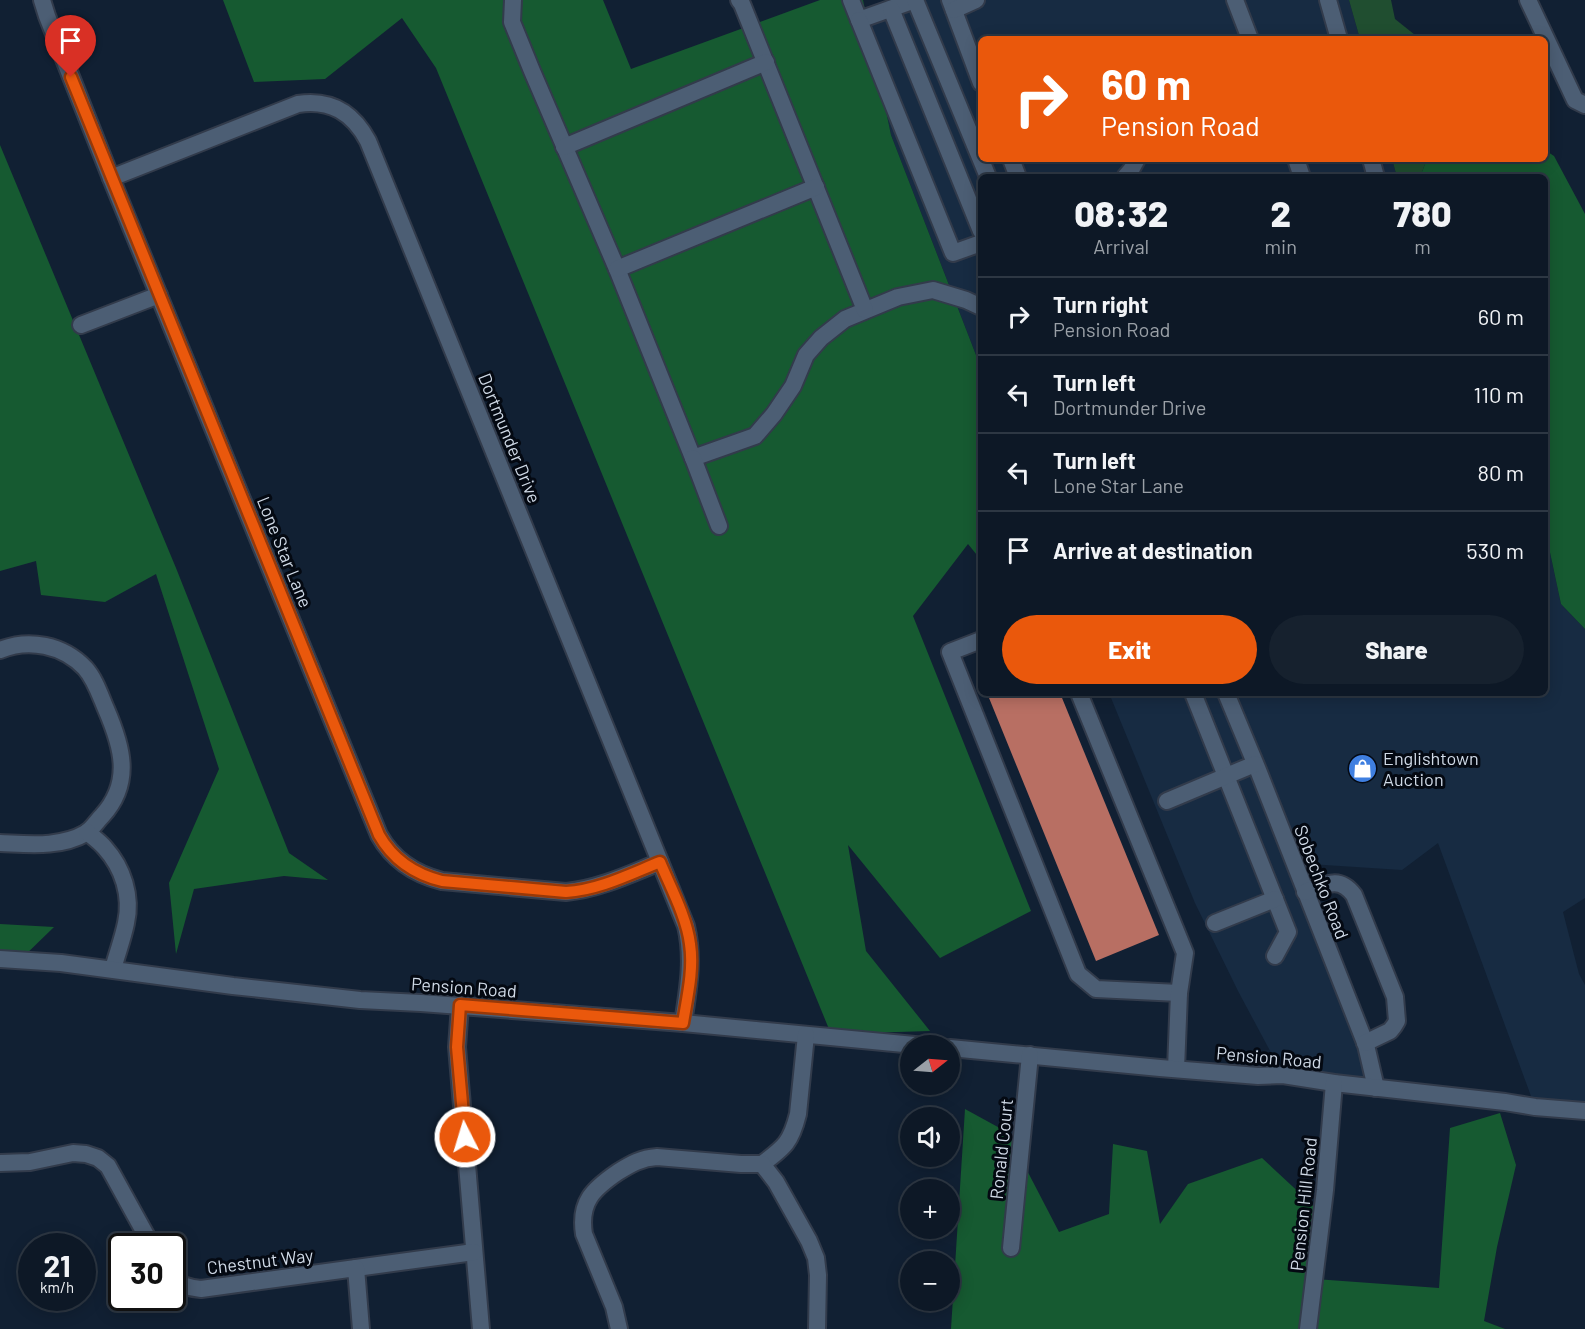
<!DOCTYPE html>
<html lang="en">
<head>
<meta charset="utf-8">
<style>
  :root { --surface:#0d1826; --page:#16212e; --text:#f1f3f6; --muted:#9aa0a7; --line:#2d3743; --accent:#ea580c }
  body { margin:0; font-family:Barlow,sans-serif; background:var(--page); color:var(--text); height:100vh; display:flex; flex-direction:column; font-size:22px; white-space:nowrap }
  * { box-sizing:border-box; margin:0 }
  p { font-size:20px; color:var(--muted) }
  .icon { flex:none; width:33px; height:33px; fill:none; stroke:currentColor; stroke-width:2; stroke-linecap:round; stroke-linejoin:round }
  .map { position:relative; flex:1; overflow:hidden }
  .side { position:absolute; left:978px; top:174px; width:570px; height:522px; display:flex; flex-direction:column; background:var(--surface); border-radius:9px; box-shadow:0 3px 15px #0003,0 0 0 2px var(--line) }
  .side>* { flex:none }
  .banner { position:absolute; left:978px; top:36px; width:570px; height:126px; border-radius:9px; box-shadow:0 3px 15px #0003,0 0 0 2px var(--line); background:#ea580c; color:#fff; overflow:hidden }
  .needle { width:39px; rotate:73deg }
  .tools { position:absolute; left:900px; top:1035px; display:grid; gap:12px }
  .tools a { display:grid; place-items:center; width:60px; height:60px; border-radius:50%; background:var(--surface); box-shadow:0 3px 15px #0003,0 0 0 2px var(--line); font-size:30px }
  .speed { position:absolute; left:18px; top:1233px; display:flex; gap:12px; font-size:30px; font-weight:700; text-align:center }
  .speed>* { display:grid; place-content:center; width:78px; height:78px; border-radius:50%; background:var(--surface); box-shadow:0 3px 15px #0003,0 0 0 2px var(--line); line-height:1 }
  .speed small { font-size:15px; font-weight:400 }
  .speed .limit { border:3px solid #111; border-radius:9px; background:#fff; color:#111 }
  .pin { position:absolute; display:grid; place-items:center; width:51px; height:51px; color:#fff; margin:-62px -26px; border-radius:50% 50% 50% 0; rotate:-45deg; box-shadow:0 0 6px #0007 }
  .pin .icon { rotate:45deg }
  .me { position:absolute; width:66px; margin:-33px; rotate:355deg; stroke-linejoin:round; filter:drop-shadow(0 0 4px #0008) }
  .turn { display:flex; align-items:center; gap:21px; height:126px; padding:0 24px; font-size:27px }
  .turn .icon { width:78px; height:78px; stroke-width:2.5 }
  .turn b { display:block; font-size:42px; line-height:51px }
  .eta { display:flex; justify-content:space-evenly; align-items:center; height:102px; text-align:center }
  .eta b { font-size:36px; font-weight:800; line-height:42px }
  .button { display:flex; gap:12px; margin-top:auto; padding:12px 24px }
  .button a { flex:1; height:69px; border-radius:36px; background:var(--accent); color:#fff; font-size:24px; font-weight:800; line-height:69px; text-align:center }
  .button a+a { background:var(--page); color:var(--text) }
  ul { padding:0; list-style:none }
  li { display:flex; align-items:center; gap:18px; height:78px; padding:0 24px; border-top:2px solid var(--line) }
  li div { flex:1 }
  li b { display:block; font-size:22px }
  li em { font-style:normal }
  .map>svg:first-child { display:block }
  .built { fill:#172b42 }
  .green { fill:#204e30 }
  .forest { fill:#165a31 }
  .building { fill:#b86f63 }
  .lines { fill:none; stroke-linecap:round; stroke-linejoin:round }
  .minor-casing { stroke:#323b4b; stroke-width:20 }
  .minor { stroke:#4c5e74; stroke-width:16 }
  .route-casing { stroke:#983908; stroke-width:15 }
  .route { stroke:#ea580c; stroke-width:10 }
  .labels { text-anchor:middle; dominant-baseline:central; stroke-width:6; stroke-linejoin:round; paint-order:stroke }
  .street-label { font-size:18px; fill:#d0dae7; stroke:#040912 }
  .poi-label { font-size:18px; fill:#d0dae7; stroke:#040912; text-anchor:start }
</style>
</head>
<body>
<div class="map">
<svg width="1585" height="1329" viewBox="0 0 1585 1329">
  <rect width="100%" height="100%" fill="#112033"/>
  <g class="built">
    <path d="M900 0H1349L1360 39H981V159H1392L1397 177H981V368L891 135 866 15Z"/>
    <path d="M1545 529 1561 604 1585 629V898L1563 912 1579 974 1585 985V1111L1535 1107 1438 843 1402 870 1294 863 1376 1088 1283 1075 1238 991 1195 903 1109 693H1545Z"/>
  </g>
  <g class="green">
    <path d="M1349 0H1391L1395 19 1420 39H1360Z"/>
    <path d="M1392 159H1427L1420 177H1397Z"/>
  </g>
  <g class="forest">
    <path d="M223 0H603L631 69 820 0H863L891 135 981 368V560L968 544 913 616 1031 911 940 958 848 845 866 951 930 1031 831 1034 436 68 402 18 325 79 254 82Z"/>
    <path d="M0 145 176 568 289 853 328 880 284 876 194 889 176 954 169 883 219 769 156 574 105 602 41 595 36 561 0 571Z"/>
    <path d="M1545 150 1554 156 1585 214V629L1561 604 1545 529V177H1420L1427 159H1545Z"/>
    <path d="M0 924 54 927 19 961 0 962Z"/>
    <path d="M965 1109 1007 1132 1059 1232 1109 1214 1113 1144 1147 1151 1160 1224 1188 1184 1262 1158 1319 1211 1315 1279 1439 1288 1450 1128 1500 1113 1516 1165 1497 1247 1484 1321 1505 1329H951Z"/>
  </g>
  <path class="building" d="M987 693H1060L1159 935 1096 961Z"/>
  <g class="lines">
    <defs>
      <g id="minor">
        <path d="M42 0 47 16 111 178 379 835C393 860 414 874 442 881L566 892C599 889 630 874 660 862"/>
        <path d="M513 0 512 22 532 71 617 269 693 458 755 436 774 414 793 386 806 355 821 338 845 319 898 297 933 290 966 300 981 307"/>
        <path d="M739 0 742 4 865 310"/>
        <path d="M851 0 859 20 915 0"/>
        <path d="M915 0 988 177"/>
        <path d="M950 0 981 83"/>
        <path d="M1235 0 1250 39"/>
        <path d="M1328 0 1339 39"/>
        <path d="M1528 0 1575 100 1585 105"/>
        <path d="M891 9 981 231"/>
        <path d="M954 10 976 0"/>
        <path d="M859 20 953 253 981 243"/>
        <path d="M564 147 766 62"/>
        <path d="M1011 159 1018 177"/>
        <path d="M1296 159 1302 177"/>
        <path d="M1371 159 1376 177"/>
        <path d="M1125 177 1131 170 1137 159"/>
        <path d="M111 178 298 104C331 99 353 113 368 141L686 926C694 959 688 990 683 1023"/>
        <path d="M617 269 816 187"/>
        <path d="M81 325 159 295"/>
        <path d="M693 458 719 526"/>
        <path d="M981 640 950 652 1078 974 1096 989 1179 993"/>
        <path d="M0 650C29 638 63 645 85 668 95 679 100 695 106 709 122 746 133 782 102 816 97 821 92 829 86 833 60 848 28 844 0 843"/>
        <path d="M1079 693 1185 953 1179 993 1176 1069"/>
        <path d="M1193 693 1288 932 1275 956"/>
        <path d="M1226 693 1258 770 1366 1045 1376 1088"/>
        <path d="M1167 801 1255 764"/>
        <path d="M87 832C93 837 100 842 105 848 123 868 132 896 126 923 123 938 117 954 113 969"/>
        <path d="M1305 892C1325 885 1339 875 1354 895L1395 997 1397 1021 1394 1026 1390 1031 1365 1043"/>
        <path d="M1215 923 1275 899"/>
        <path d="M0 959 61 963 233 986 360 1000 421 1003 683 1023 925 1046"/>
        <path d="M460 1005 457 1047 481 1329"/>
        <path d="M950 1048 1160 1068 1258 1076 1283 1075 1334 1083 1505 1102 1535 1107 1585 1111"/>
        <path d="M0 1163 30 1162 73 1153 86 1154 98 1158 108 1166 152 1246"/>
        <path d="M762 1164C785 1147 791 1142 798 1114L806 1035"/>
        <path d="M1011 1248 1030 1055"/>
        <path d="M356 1268 474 1252"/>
        <path d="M172 1279C181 1286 190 1288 201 1289L356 1268 361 1329"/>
        <path d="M619 1329 614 1307 584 1234C579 1202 593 1189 618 1172 631 1164 641 1158 657 1157L741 1164H762L776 1182 809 1241 816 1258 818 1275 817 1329"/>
        <path d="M1308 1329 1325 1190 1334 1083"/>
      </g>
    </defs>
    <use href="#minor" class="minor-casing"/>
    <use href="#minor" class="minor"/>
  </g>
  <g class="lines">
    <defs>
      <path id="route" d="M71 77 379 835C393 860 414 874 442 881L566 892C599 890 630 874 660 862 670 886 687 918 690 944 694 970 687 998 683 1023L460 1005 457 1047 465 1137"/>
    </defs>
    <use href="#route" class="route-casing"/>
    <use href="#route" class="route"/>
  </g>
  <defs>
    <symbol id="shop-disc" viewBox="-11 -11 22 22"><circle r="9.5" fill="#3f7fe0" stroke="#040912"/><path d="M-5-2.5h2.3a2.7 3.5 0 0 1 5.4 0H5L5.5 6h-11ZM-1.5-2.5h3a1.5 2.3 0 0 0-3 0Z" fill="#fff"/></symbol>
  </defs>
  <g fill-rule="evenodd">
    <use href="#shop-disc" x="1346" y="752" width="33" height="33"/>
  </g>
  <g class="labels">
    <g class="street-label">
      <text transform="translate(510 438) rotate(68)">Dortmunder Drive</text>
      <text transform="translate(285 552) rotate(68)">Lone Star Lane</text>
      <text transform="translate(1322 882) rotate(69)">Sobechko Road</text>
      <text transform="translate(464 987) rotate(4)">Pension Road</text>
      <text transform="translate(1269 1057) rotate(5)">Pension Road</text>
      <text transform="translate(1001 1149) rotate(-84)">Ronald Court</text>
      <text transform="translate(1303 1204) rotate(-84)">Pension Hill Road</text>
      <text transform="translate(260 1261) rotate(-7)">Chestnut Way</text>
    </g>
    <g class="poi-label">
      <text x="1383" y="758">Englishtown<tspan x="1383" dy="21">Auction</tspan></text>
    </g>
  </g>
</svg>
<div class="tools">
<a><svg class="needle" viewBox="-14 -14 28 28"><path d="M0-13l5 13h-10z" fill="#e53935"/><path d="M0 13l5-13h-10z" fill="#9aa0a7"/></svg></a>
<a><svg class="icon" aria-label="sound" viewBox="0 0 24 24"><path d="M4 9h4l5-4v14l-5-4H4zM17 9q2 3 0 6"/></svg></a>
<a>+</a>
<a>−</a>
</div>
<div class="speed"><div>21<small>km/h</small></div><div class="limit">30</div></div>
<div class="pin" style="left:71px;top:77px;background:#d93025"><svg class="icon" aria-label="arrive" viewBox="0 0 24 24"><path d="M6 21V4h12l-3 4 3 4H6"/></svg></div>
<svg class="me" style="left:465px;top:1137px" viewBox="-20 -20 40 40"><circle r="17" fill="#ea580c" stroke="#fff" stroke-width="3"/><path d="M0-11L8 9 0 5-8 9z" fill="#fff"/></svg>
<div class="banner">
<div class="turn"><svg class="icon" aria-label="right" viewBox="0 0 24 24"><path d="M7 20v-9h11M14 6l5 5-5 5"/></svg><div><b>60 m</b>Pension Road</div></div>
</div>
<section class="side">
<div class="eta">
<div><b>08:32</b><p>Arrival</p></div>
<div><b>2</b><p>min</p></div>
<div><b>780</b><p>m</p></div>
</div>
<ul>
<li><svg class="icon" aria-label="right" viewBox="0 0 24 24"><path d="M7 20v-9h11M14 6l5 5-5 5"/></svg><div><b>Turn right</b><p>Pension Road</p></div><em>60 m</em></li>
<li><svg class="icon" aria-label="left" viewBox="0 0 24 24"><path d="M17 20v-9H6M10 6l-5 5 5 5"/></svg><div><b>Turn left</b><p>Dortmunder Drive</p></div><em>110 m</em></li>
<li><svg class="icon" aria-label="left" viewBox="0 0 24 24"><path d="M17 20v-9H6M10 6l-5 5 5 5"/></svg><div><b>Turn left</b><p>Lone Star Lane</p></div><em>80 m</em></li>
<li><svg class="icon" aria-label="arrive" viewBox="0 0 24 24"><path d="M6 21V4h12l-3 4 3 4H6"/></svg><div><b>Arrive at destination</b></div><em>530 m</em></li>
</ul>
<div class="button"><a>Exit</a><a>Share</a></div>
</section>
</div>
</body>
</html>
